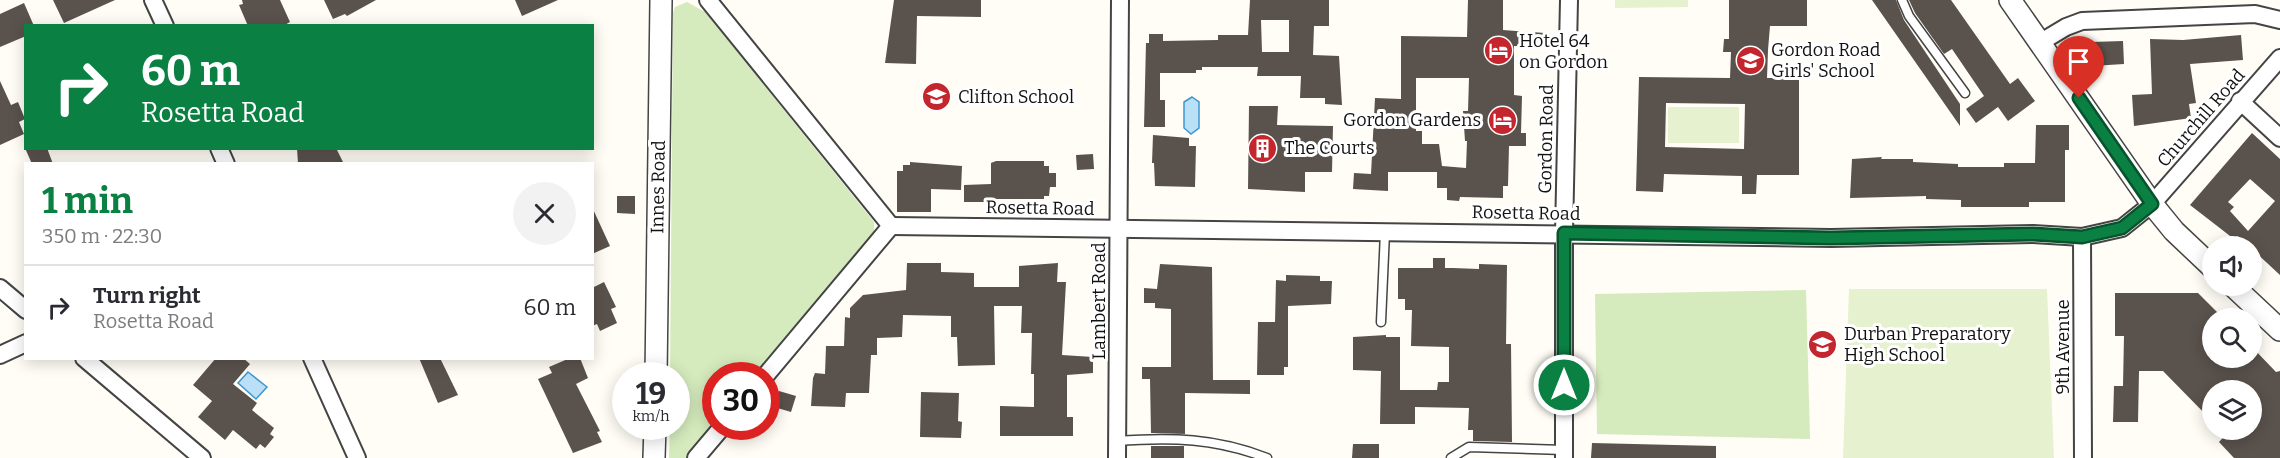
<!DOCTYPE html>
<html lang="en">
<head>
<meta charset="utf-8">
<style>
  :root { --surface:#fff; --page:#f2f2f3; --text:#2b2b33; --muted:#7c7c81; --line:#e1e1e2; --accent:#0b8043 }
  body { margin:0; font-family:Bitter,serif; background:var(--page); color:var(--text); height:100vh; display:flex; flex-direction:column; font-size:22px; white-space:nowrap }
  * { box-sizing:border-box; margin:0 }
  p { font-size:20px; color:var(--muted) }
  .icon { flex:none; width:33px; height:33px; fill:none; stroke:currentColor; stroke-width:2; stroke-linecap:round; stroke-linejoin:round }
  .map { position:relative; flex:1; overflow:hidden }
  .details { position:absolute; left:24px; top:162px; width:570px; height:198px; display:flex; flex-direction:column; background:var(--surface); border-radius:0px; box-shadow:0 3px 15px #0003 }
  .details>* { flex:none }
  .hud { position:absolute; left:24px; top:24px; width:570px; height:126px; border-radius:0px; box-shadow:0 3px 15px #0003; background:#0b8043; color:#fff; overflow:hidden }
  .controls { position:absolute; left:2202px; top:236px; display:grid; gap:12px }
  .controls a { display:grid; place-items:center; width:60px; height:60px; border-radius:50%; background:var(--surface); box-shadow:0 3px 15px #0003; font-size:30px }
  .speed { position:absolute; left:612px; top:362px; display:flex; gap:12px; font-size:30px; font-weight:700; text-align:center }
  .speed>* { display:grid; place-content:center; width:78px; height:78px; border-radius:50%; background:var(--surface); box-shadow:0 3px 15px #0003; line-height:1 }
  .speed small { font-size:15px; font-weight:400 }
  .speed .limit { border:9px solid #d22; background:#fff; color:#111 }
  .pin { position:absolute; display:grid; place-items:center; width:51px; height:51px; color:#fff; margin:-62px -26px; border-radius:50% 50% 50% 0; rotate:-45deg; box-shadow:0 0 6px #0007 }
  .pin .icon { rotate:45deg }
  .me { position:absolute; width:66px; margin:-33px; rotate:0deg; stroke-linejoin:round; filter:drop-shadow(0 0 4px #0008) }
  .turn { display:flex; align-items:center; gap:21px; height:126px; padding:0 18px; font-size:27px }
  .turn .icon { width:78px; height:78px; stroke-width:2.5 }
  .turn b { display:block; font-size:42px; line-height:51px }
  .round { display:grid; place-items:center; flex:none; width:63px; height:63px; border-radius:32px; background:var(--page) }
  .summary { display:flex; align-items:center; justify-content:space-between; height:102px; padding:0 18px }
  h1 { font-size:36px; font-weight:700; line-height:45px; color:var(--accent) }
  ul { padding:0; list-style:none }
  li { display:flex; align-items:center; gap:18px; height:84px; padding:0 18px; border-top:2px solid var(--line) }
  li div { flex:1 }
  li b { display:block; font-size:22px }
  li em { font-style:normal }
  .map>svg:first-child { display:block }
  .green { fill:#d5ebbd }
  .pitch { fill:#e6f2cf }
  .water { fill:#b9e0f7; stroke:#3f96cf; stroke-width:1.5 }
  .building { fill:#5a524d; fill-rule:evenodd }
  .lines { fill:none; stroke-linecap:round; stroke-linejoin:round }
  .service-casing { stroke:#444; stroke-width:11 }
  .minor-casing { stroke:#444; stroke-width:20 }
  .tertiary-casing { stroke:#444; stroke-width:24 }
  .service { stroke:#fff; stroke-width:8 }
  .minor { stroke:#fff; stroke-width:16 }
  .tertiary { stroke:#fff; stroke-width:21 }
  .route-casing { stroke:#07532c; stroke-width:15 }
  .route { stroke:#0b8043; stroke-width:10 }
  .labels { text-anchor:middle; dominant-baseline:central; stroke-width:6; stroke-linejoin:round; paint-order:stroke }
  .poi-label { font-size:18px; fill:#111; stroke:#fff; text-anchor:start }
  .street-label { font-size:18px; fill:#111; stroke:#fff }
</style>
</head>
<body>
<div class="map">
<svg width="2280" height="458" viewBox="0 0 2280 458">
  <rect width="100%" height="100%" fill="#fffdf5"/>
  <g class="green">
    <path d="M687 2 705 12 874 222V236L868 243 757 375H716L715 424 687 458H669L670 426H676V375H670L673 13 675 7Z"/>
    <path d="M1806 290 1810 439 1597 434 1595 294Z"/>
  </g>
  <g class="pitch">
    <path d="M1615 0H1688V7L1615 8Z"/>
    <rect x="1668" y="107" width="71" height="36"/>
    <path d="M1849 289H2047L2054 458H1843Z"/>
  </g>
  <g class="water">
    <path d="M1192 97 1199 102V128L1191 134 1184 128V102Z"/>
    <path d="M248 372 267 387 256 399 238 383Z"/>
  </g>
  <g class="building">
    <path d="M53 0H115L64 23Z"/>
    <path d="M242 0H280L290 22 283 26H248L239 5 243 4Z"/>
    <path d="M324 0H376L347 16 345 14 333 19Z"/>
    <path d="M515 0H558L522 16Z"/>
    <path d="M894 0H981V17L917 16 916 64 885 63Z"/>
    <path d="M1250 0H1329V26H1314L1313 55 1339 56 1342 105 1325 104V98H1300L1301 76H1257L1258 67H1202V70H1196V73H1160V100H1165V127H1144L1146 43H1149V34H1163V41L1218 40V35H1248ZM1261 20H1289V52H1262Z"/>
    <path d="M1468 0H1503V30L1545 33 1544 47 1514 46V95L1522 96 1521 133H1526V146H1509L1508 186H1503V198L1460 197 1459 201 1447 200V188H1437V172H1388V191L1353 189 1354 173 1371 174 1375 98 1401 99V36L1467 37ZM1416 78H1469L1468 111H1463L1465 141H1467L1466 168 1442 166 1439 144H1422V131H1416Z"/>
    <path d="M1729 0H1807V26H1770L1768 50 1767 78H1799V175H1757L1756 194H1742V176L1664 174 1663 192 1636 191 1639 77 1730 78 1731 52H1723L1724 39H1729ZM1666 103 1745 104 1744 149 1665 147Z"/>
    <path d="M1872 0H1896L1904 20 1960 104V126Z"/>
    <path d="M1909 0H1951L2010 84 2018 78 2035 101 2008 121 1998 107 1976 123 1966 109 1984 96 1952 49 1944 54 1915 13Z"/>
    <path d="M24 3 34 26H26V36L0 47V14Z"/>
    <path d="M2241 35 2243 60 2190 64 2196 103 2189 104 2191 118 2134 126 2132 95 2152 94 2150 39 2183 40Z"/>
    <path d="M2123 41 2124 64 2092 66 2091 42Z"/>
    <path d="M0 81 11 105 18 102 25 119 19 122 24 134 0 145Z"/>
    <path d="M1249 106H1278L1277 125 1333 126 1332 172H1305V192L1248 189Z"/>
    <path d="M2036 125H2069V150H2065V202H2029V207H1961V200L1926 199V196L1850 198 1852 159 1882 157 1881 159H1913V162L1958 164V167H2004V163H2035Z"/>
    <path d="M2252 133 2280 159V275L2252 249V246H2248L2237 236 2234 239 2190 205ZM2250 179 2275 201 2248 231 2230 211 2234 207 2228 202Z"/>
    <path d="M1153 135 1189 138V146H1196L1195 187 1155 186 1154 163H1152Z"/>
    <path d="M25 148H47L53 164H32Z"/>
    <path d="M297 148H336L344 164H298Z"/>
    <path d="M1093 154 1094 169 1077 170 1076 155Z"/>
    <path d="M996 161H1044V166H1049V173H1056V187H1050L1049 196H1044V199H989V202H964V185L991 184V163Z"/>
    <path d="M910 162 962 166 961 190 931 189V212H897V171H903V165H910Z"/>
    <path d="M617 196H635V214L617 213Z"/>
    <path d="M592 207 610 246 592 254Z"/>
    <path d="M1433 258H1445V268H1453L1479 269V264L1507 265 1506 344H1511L1512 442 1473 441V430H1468L1469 408 1415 407V424H1380L1381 371 1353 370V337L1386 335V337H1400V390H1437L1438 382H1449V347L1411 346 1412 310H1405V299H1398V268H1433Z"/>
    <path d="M907 263H941V272L974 273V287H1019V266L1058 263 1057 282H1066L1062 355 1093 357V373L1067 375V417H1073V436H1000V406L1034 407V374H1031L1032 333H1021L1022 306H994L995 365 958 366 957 337H951V316L903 315 902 337 877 338V355H871L869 393H846L845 407 811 406 813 378 815 373 825 374 826 346H844L845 317 850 318V308L863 295 906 290Z"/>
    <path d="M1160 264 1212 267 1213 380H1250V394L1185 393V434L1151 433 1150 379H1142V367H1171V309L1155 308V303H1144V288L1157 289Z"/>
    <path d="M1286 275 1320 276V281H1332L1331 304 1288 306V367H1284V375H1257L1258 322H1275L1276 280 1286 281Z"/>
    <path d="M604 282 616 307 611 309 617 323 600 331 597 324 592 326V288Z"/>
    <path d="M2115 293H2198L2223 318H2212V357H2252V347L2276 372 2280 371V458H2234L2219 442 2231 429H2252V390H2212V421L2163 371H2139L2138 422H2113L2114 386H2123L2124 336H2115Z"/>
    <path d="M216 358H243L250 364 233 384 257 403 252 410 274 428 270 434 274 437 265 448 260 444 256 449 233 430 225 440 198 417 212 401 193 385Z"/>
    <path d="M419 358H440L458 395 438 403Z"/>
    <path d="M570 358H580L588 378 576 384 600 431 597 432 602 442 573 453 538 379 552 373 549 367Z"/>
    <path d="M779 391 796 396 791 412 774 407Z"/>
    <path d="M921 392 959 393 958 421 962 422 961 438 920 437Z"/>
    <path d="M1592 443 1716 446V458H1591Z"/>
    <path d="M1353 444H1379V458H1352Z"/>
    <rect x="1151" y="446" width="33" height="12"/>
  </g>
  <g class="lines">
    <defs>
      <g id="service">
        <path d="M1902 0 1909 16 1965 93"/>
        <path d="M1381 322 1385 232"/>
        <path d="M1117 441C1171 437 1216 438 1267 458"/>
        <path d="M1451 458 1469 447 1564 450"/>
      </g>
      <g id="minor">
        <path d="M153 0 165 26"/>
        <path d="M708 0 891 226"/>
        <path d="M2041 42 2066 27 2082 21 2255 14 2280 20"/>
        <path d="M2240 101 2280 138"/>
        <path d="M219 148 226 164"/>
        <path d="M891 226 1831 238 2033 234 2082 237 2122 228 2152 204 2280 58"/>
        <path d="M2082 237 2083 458"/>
        <path d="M0 288 26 310"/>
        <path d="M0 355 26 343"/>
        <path d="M84 358 202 458"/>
        <path d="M312 358 357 458"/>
        <path d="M766 375 891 226"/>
        <path d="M696 458 723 426"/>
        <path d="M1117 458 1120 0"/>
        <path d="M1564 458V233L1569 0"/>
      </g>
      <g id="tertiary">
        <path d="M2010 0 2152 204 2174 231 2212 267"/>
        <path d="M2232 285 2280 330"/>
        <path d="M656 375 661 0"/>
        <path d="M654 458 655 426"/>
      </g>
    </defs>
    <use href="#service" class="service-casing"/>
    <use href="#minor" class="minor-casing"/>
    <use href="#tertiary" class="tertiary-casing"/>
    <use href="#service" class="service"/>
    <use href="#minor" class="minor"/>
    <use href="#tertiary" class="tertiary"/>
  </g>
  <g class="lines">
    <defs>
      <path id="route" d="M1564 385V233L1831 238 2033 234 2082 237 2122 228 2152 204 2079 98"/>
    </defs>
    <use href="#route" class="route-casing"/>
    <use href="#route" class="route"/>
  </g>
  <defs>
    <symbol id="hotel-disc" viewBox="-11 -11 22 22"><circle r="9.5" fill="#c4262e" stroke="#fff"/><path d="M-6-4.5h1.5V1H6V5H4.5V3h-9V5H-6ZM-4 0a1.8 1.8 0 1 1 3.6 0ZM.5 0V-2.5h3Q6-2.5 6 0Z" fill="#fff"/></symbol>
    <symbol id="school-disc" viewBox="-11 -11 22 22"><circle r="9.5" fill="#c4262e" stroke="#fff"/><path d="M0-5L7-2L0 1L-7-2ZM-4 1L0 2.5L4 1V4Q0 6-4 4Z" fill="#fff"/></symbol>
    <symbol id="building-disc" viewBox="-11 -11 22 22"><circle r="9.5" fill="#c4262e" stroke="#fff"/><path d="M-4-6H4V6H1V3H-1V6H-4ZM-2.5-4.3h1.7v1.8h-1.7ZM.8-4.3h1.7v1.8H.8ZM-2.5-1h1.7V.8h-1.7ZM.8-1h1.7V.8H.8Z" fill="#fff"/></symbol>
  </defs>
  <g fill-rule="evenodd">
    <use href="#hotel-disc" x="1482" y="34" width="33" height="33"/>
    <use href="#school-disc" x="1734" y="44" width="33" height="33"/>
    <use href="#school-disc" x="920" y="80" width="33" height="33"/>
    <use href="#hotel-disc" x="1486" y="104" width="33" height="33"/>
    <use href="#building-disc" x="1246" y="132" width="33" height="33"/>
    <use href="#school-disc" x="1806" y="328" width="33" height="33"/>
  </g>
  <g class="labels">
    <g class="poi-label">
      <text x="1519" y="41">Hotel 64<tspan x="1519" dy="21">on Gordon</tspan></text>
      <text x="1771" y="50">Gordon Road<tspan x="1771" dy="21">Girls' School</tspan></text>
      <text x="958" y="97">Clifton School</text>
      <text x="1481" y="120" text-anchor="end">Gordon Gardens</text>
      <text x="1284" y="148">The Courts</text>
      <text x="1844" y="334">Durban Preparatory<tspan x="1844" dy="21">High School</tspan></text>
    </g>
    <g class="street-label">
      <text transform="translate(2201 118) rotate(-49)">Churchill Road</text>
      <text transform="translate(1546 139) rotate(-89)">Gordon Road</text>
      <text transform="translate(658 187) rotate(-89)">Innes Road</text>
      <text transform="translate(1040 208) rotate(1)">Rosetta Road</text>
      <text transform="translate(1526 213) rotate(1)">Rosetta Road</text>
      <text transform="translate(1099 301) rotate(-90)">Lambert Road</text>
      <text transform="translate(2063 347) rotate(-90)">9th Avenue</text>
    </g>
  </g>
</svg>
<div class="controls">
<a><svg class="icon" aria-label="sound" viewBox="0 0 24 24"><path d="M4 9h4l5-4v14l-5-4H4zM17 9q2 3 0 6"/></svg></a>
<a><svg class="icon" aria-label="search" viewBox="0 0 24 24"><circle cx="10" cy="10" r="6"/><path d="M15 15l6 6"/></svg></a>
<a><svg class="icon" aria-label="layers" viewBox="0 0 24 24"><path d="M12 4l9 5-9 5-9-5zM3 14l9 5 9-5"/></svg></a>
</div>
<div class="speed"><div>19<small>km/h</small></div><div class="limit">30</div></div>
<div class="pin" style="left:2079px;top:98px;background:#d93025"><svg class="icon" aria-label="arrive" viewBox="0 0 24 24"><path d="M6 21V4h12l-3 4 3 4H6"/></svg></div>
<svg class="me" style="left:1564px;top:385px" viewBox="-20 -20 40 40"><circle r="17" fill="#0b8043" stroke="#fff" stroke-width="3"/><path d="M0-11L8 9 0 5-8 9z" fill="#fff"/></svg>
<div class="hud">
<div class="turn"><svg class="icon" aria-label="right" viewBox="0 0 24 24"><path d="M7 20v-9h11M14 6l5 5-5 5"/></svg><div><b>60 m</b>Rosetta Road</div></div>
</div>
<section class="details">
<div class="summary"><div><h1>1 min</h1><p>350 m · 22:30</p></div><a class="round"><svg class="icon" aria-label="close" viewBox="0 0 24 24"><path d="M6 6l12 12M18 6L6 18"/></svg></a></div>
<ul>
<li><svg class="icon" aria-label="right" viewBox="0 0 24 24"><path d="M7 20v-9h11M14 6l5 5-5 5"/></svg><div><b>Turn right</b><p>Rosetta Road</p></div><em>60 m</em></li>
</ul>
</section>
</div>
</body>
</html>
